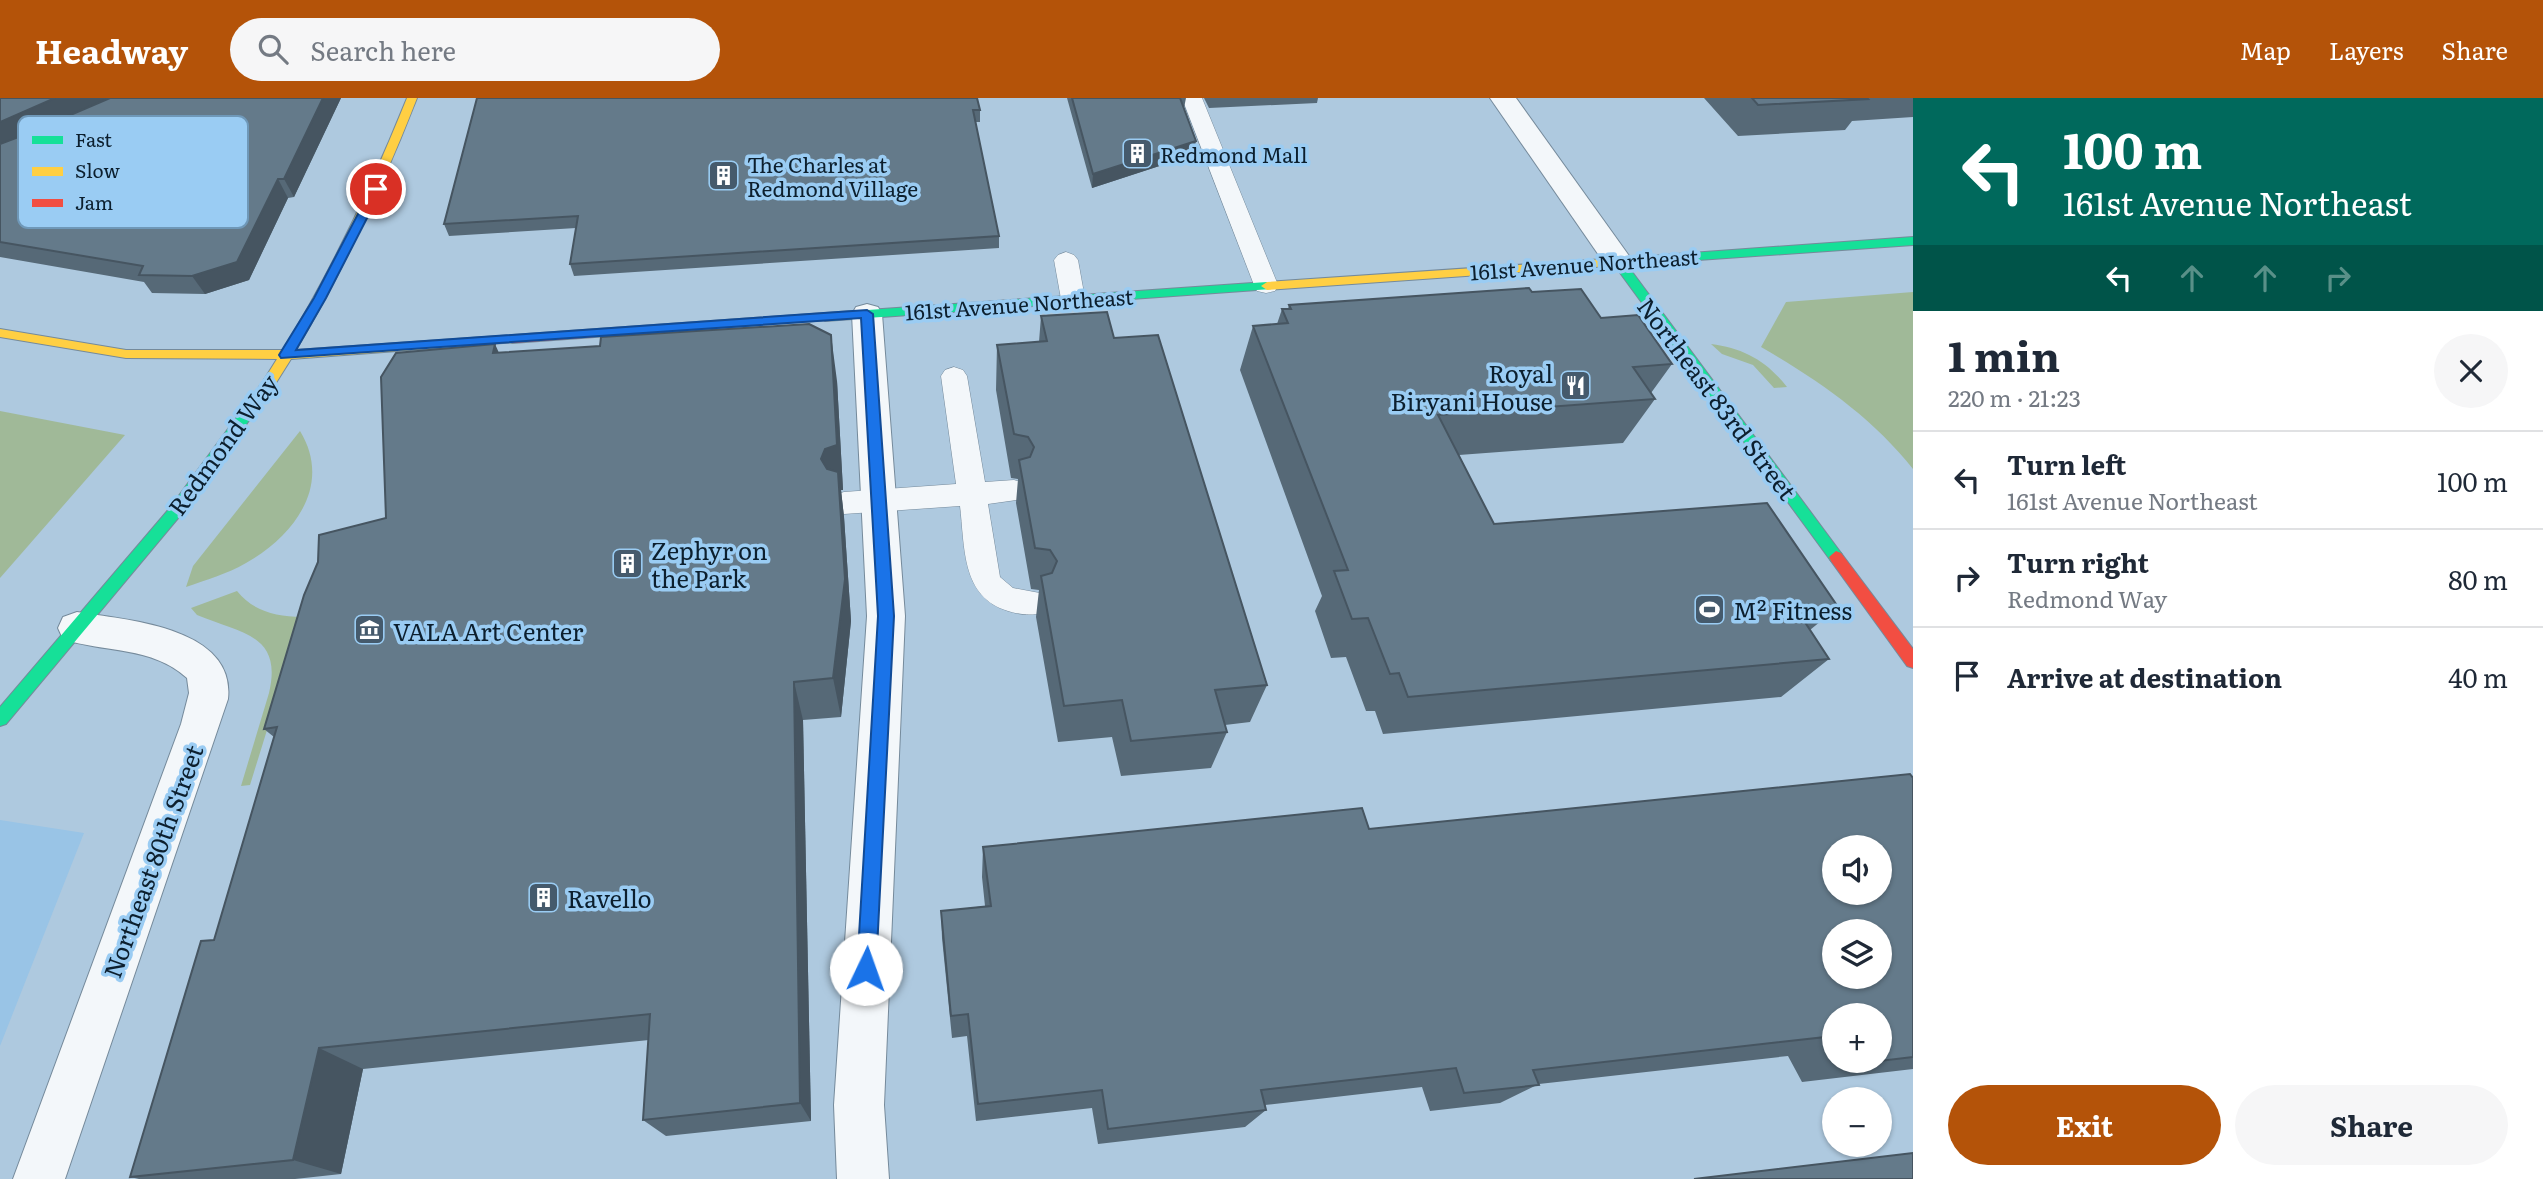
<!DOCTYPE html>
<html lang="en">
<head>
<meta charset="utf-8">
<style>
  :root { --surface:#fff; --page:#f6f6f7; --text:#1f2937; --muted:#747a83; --line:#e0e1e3; --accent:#b45309 }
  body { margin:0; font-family:Literata,serif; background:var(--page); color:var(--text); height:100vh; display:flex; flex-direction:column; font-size:26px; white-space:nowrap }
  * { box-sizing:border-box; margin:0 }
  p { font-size:23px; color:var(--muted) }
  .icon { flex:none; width:38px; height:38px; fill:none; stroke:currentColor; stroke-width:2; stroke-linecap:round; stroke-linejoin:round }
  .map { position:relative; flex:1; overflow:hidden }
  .sheet { display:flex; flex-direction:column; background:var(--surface); width:630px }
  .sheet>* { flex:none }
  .banner { background:#00695c; color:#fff; overflow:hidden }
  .buttons { position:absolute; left:1822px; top:737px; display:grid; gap:14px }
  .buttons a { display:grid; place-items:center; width:70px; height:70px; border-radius:50%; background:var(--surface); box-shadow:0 2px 5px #0004; font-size:35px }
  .pin { position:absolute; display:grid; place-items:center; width:60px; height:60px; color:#fff; margin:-30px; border:4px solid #fff; border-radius:50%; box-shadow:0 2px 7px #0007 }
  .me { position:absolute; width:77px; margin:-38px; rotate:3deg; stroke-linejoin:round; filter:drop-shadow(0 0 5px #0008) }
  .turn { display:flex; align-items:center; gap:24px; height:147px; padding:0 35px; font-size:32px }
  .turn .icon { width:91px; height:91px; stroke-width:2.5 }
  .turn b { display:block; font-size:49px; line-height:60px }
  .lanes { display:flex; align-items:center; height:66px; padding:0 35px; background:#0003; justify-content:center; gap:35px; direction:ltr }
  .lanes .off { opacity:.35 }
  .round { display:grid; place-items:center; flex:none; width:74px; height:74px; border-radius:37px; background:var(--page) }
  .head { display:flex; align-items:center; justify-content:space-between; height:119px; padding:0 35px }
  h1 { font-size:42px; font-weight:700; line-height:52px }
  .cta { display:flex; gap:14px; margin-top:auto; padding:14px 35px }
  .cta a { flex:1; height:80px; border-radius:42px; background:var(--accent); color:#fff; font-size:28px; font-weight:700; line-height:80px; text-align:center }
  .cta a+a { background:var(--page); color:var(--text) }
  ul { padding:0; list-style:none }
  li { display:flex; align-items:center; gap:21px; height:98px; padding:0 35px; border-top:2px solid var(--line) }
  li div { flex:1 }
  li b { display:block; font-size:26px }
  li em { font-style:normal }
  header { display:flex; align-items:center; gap:42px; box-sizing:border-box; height:98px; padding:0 35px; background:var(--accent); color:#fff }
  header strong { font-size:33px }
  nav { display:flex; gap:38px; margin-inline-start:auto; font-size:24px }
  .search { width:490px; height:63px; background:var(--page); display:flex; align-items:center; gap:18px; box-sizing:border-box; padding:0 24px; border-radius:38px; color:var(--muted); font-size:26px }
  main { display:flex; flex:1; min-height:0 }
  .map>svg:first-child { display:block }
  .built { fill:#99c4e6 }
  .green { fill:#a0b998 }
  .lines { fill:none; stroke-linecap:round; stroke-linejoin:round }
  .lane-casing { stroke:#758a9b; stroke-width:1 }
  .street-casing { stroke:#758a9b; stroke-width:2 }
  .fast-casing { stroke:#758a9b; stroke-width:2 }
  .slow-casing { stroke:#758a9b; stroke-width:2 }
  .jam-casing { stroke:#758a9b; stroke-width:2 }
  .lane { fill:#f3f7fa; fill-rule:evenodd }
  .street { fill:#f3f7fa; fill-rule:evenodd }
  .fast { fill:#16e098; fill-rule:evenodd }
  .slow { fill:#ffcf43; fill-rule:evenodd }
  .jam { fill:#f24e42; fill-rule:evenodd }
  .wall { fill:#566977; fill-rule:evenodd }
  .shaded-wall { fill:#465561 }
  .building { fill:#647a8a; stroke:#465561; stroke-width:2; fill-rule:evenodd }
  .route { fill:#1a73e8; stroke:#114b97; stroke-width:2 }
  .labels { text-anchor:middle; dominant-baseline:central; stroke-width:7; stroke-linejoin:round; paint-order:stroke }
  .far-poi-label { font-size:21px; fill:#0c1f2e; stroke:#9accf3; text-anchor:start }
  .far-street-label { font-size:21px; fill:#0c1f2e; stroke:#9accf3 }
  .poi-label { font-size:24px; fill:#0c1f2e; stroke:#9accf3; text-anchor:start }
  .street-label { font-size:24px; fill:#0c1f2e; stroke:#9accf3 }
  .key { fill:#9accf3; stroke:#6f98b8; stroke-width:2 }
  .key-label { font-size:19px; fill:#0c1f2e }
</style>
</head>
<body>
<header>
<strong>Headway</strong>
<div class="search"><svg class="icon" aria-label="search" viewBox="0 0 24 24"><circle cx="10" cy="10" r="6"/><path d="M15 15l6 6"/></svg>Search here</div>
<nav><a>Map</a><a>Layers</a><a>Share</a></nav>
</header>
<main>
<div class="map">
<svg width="1913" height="1081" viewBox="0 0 1913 1081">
  <rect width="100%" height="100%" fill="#aec9df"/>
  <path class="built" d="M0 722 84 735 0 948Z"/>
  <g class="green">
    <path d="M1913 194V371C1872 319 1818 282 1761 249L1786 204Z"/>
    <path d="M1711 246C1743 250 1767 263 1787 289L1774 290 1753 267 1722 256Z"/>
    <path d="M0 313 125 337 0 480Z"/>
    <path d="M300 333C333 387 294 438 246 465 227 476 206 482 186 489L193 468Z"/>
    <path d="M237 493C254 514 276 518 302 519L250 687 241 688 269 595C283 536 240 535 197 517L191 510Z"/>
  </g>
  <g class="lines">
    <defs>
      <g id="lane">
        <path d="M1182 0H1202L1278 187 1275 193 1266 195 1257 193 1254 187Z"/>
        <path d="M1066 154 1074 157 1078 162 1085 201 1082 207 1073 209 1064 207 1061 201 1054 162 1058 157Z"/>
        <path d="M954 269 963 272 967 278 985 384 1014 382 1024 385 1028 393 1024 401 988 406 1000 479 1013 490 1045 496 1049 505 1045 514C1032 518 1021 517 1008 513 961 499 965 449 960 408L844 416 834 413 830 405 834 397 844 394 956 386 941 278 945 272Z"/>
      </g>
      <g id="street">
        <path d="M1490 0H1516L1627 155 1632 162 1627 169 1617 171 1607 169Z"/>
        <path d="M867 206 878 209 882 216 905 518 884 1007 889 1081H837L834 1007 867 518 852 216 856 209Z"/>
        <path d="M77 514C127 522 236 529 228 601L65 1081H13L181 626 189 595 187 580C152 548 105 555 63 541L58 530 63 519Z"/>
      </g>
      <g id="fast">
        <path d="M1913 139V147L1627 167 1841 455 1843 459 1836 465 1831 463 1615 168 1605 169 1599 165 1617 158 1622 160Z"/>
        <path d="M1267 184 1273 188 1271 191 825 223 819 219 825 215Z"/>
        <path d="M269 280 274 282V288L179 419 6 626 0 628V609L169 411 264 282Z"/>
      </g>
      <g id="slow">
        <path d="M127 0H141L0 64V57Z"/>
        <path d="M407 0H417C383 87 344 171 296 252L512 237 518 241 517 244 291 261 274 288 269 290 262 285 277 261 126 260 0 239V231L126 252H283C332 172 372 87 407 0Z"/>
        <path d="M1605 161 1611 165 1609 168 1267 192 1261 188 1267 184Z"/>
      </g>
      <g id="jam">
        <path d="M825 215 829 216V222L512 245 506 241 512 237Z"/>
        <path d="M1836 453 1841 455 1913 551V570L1907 568 1831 463 1829 459Z"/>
      </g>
    </defs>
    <use href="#lane" class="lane-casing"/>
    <use href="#street" class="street-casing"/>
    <use href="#fast" class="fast-casing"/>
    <use href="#slow" class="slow-casing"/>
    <use href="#jam" class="jam-casing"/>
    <use href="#lane" class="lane"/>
    <use href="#street" class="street"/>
    <use href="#fast" class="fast"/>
    <use href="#slow" class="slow"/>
    <use href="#jam" class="jam"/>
  </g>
  <g class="wall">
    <path d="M0 0H341L294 99 288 100 249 182 205 196 152 195 144 184 0 159ZM54 24 67 42 72 47 71 50 51 51 30 35Z"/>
    <path d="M477 0 980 12V24H975L999 138V150L574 178 570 166 576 130 449 138 444 126Z"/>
    <path d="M1067 0H1186L1184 10 1193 57 1092 90Z"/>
    <path d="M1204 0H1318L1317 5 1209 10Z"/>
    <path d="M1704 0H1913V19L1852 23 1845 32 1738 38Z"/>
    <path d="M1532 194 1601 220 1672 266 1651 295 1655 301 1623 345 1459 357 1494 426 1838 509 1810 532 1829 561 1781 599 1383 636 1375 613H1366L1346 559 1331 560 1315 513 1322 498 1240 272 1253 228 1277 226 1282 211H1288L1289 207Z"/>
    <path d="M1041 218 1114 240 1267 587 1250 624 1225 627 1227 634 1211 670 1121 678 1112 639 1058 644 1036 519 1039 492 1031 491 1016 405 1018 381 1011 380 996 292 997 247 1039 244Z"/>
    <path d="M499 255 837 283 843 392H841L844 419 851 523 841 619 803 622 811 1023 666 1038 643 1022 649 942 363 971 341 1076 295 1081H139L130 1079 214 842 274 639 264 631Z"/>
    <path d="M1913 680V971L1802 984 1788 958 1539 986 1500 1005 1430 1013 1422 989 1265 1007 1266 1012 1245 1029 1098 1046 1092 1010 976 1023 967 938 952 940 942 840 941 813 985 808 982 779 983 749 1369 731ZM1834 917 1880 962H1834Z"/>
  </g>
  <g class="shaded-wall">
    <path d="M55 0H109L0 48V24Z"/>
    <path d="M323 0H341L294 99 284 81Z"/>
    <path d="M1196 43 1193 57 1092 90 1093 76Z"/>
    <path d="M278 81 288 100 249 182 205 196 192 178Z"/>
    <path d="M831 237 837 283 843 392H841L844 419 851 523 841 619 833 580 821 361Z"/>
    <path d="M495 246 516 293 493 255Z"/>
    <path d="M794 584 803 622 811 1023 800 1005Z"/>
    <path d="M319 950 363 971 341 1076 293 1062Z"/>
  </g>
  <g class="building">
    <path d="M0 0H55L0 24Z"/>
    <path d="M110 0H323L284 81H278L237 164 192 178 139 177 143 168 0 144V46L29 35 51 51 71 50 74 42 71 38 54 24Z"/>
    <path d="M477 0H977L980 12H973L999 138 570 166 578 118 444 126Z"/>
    <path d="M1072 0H1180L1196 43 1093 76Z"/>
    <path d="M1752 0H1867L1868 1 1758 7Z"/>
    <path d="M1529 190 1532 194 1581 191 1601 220 1638 217 1672 266 1633 269 1655 301 1438 317 1494 426 1767 405 1838 509 1797 512 1829 561 1408 599 1399 575 1390 576 1368 520 1352 521 1334 473 1348 472 1253 228 1288 225 1282 211H1291L1289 207Z"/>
    <path d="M1107 214 1114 240 1158 237 1267 587 1215 592 1227 634 1131 643 1122 602 1064 608 1041 478 1052 475 1057 463 1050 452 1035 450 1019 362 1030 359 1034 349 1028 339 1014 336 997 247 1047 243 1041 218Z"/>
    <path d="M809 226 831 237 837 347 825 351 821 361 827 371 838 374 845 481 833 580 794 584 800 1005 643 1022 650 916 319 950 293 1062 130 1079 201 843 214 842 277 629 264 631 304 497 318 464 319 437 386 420 381 279 396 255 495 246 493 255 600 248 601 239Z"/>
    <path d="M1910 676 1913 680V959L1863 965 1861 962H1880V917H1834V938L1533 972 1539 987 1464 995 1456 970 1261 992 1266 1012 1108 1031 1102 992 978 1006 968 916 951 918 941 813 991 808 983 749 1362 710 1369 731ZM1834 749H1880V794H1834ZM1834 833H1880V878H1834Z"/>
    <path d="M1913 1055V1081H1694Z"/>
  </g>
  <path class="route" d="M376 88 382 91 326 200 296 252 867 212 873 216 894 518 876 871 873 878 866 881 860 878 857 871 878 518 861 220 281 260 279 257 314 200 371 91Z"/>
  <defs>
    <symbol id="building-square" viewBox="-11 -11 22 22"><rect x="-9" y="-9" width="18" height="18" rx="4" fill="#455a6c" stroke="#9accf3"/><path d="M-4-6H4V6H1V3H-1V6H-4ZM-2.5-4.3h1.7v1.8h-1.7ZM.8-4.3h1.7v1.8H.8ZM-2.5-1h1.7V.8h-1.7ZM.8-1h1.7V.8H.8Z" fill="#fff"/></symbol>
    <symbol id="restaurant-square" viewBox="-11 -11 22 22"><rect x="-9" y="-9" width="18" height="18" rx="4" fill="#455a6c" stroke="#9accf3"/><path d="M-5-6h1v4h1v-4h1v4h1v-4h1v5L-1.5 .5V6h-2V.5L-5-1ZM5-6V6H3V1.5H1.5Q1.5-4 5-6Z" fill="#fff"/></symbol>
    <symbol id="stadium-square" viewBox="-11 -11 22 22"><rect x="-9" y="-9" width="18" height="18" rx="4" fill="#455a6c" stroke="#9accf3"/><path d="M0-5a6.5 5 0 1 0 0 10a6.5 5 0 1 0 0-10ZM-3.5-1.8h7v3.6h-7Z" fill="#fff"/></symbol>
    <symbol id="museum-square" viewBox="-11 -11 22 22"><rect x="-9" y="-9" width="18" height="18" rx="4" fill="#455a6c" stroke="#9accf3"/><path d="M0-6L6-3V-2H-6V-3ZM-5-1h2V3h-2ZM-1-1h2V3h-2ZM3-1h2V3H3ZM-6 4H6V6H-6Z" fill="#fff"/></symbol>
  </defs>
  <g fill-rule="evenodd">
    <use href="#building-square" x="1120" y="38" width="35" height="35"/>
    <use href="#building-square" x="706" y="60" width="35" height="35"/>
    <use href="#restaurant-square" x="1558" y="270" width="35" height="35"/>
    <use href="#building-square" x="610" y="448" width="35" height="35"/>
    <use href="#stadium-square" x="1692" y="494" width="35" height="35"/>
    <use href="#museum-square" x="352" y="514" width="35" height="35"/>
    <use href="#building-square" x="526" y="782" width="35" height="35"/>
  </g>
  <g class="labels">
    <g class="far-poi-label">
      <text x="1160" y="55">Redmond Mall</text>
      <text x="747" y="65">The Charles at<tspan x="747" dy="24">Redmond Village</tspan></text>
    </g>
    <g class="far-street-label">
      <text transform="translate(1584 165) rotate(-4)">161st Avenue Northeast</text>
      <text transform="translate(1019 205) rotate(-4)">161st Avenue Northeast</text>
    </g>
    <g class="poi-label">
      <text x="1553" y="274" text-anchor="end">Royal<tspan x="1553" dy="28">Biryani House</tspan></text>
      <text x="651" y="451">Zephyr on<tspan x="651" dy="28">the Park</tspan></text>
      <text x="1733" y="511">M² Fitness</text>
      <text x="393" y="532">VALA Art Center</text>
      <text x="567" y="799">Ravello</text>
    </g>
    <g class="street-label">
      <text transform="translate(1718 300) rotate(53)">Northeast 83rd Street</text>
      <text transform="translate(222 346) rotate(-54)">Redmond Way</text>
      <text transform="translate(152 763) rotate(-70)">Northeast 80th Street</text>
    </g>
  </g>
  <rect x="18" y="18" width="230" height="112" rx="10" class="key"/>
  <rect x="32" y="38" width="31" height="8" fill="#16e098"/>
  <rect x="32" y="69" width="31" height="9" fill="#ffcf43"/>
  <rect x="32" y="101" width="31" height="8" fill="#f24e42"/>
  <g class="key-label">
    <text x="75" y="49">Fast</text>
    <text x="75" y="80">Slow</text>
    <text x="75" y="112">Jam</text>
  </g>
</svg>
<div class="buttons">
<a><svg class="icon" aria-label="sound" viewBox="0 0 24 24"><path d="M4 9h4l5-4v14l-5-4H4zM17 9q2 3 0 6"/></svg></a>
<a><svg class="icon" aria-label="layers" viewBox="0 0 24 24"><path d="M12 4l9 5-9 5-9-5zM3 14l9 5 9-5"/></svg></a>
<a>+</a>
<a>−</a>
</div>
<div class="pin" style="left:376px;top:91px;background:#d93025"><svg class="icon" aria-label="arrive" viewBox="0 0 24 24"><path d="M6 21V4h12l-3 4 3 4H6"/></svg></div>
<svg class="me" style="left:866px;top:871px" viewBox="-20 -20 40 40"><circle r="19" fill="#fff"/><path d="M0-13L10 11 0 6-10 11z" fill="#1a73e8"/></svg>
</div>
<section class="sheet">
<div class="banner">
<div class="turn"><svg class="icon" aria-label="left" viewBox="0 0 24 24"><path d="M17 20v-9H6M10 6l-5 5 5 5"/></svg><div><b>100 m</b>161st Avenue Northeast</div></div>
<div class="lanes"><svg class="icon" aria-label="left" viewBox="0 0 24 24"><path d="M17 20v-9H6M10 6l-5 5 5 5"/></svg><svg class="icon off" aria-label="ahead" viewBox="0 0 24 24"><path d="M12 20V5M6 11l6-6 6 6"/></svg><svg class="icon off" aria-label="ahead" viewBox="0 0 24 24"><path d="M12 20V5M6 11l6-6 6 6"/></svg><svg class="icon off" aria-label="right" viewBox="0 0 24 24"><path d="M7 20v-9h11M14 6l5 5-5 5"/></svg></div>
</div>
<div class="head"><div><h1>1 min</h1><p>220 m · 21:23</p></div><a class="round"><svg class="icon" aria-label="close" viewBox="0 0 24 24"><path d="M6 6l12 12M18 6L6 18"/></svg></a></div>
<ul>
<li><svg class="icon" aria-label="left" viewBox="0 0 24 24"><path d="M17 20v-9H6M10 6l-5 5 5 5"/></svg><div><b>Turn left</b><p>161st Avenue Northeast</p></div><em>100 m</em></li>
<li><svg class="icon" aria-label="right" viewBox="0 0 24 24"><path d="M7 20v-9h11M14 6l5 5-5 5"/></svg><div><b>Turn right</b><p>Redmond Way</p></div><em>80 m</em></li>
<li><svg class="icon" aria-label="arrive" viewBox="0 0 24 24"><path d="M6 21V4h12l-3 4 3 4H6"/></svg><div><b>Arrive at destination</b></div><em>40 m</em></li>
</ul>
<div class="cta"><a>Exit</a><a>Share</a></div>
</section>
</main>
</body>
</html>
